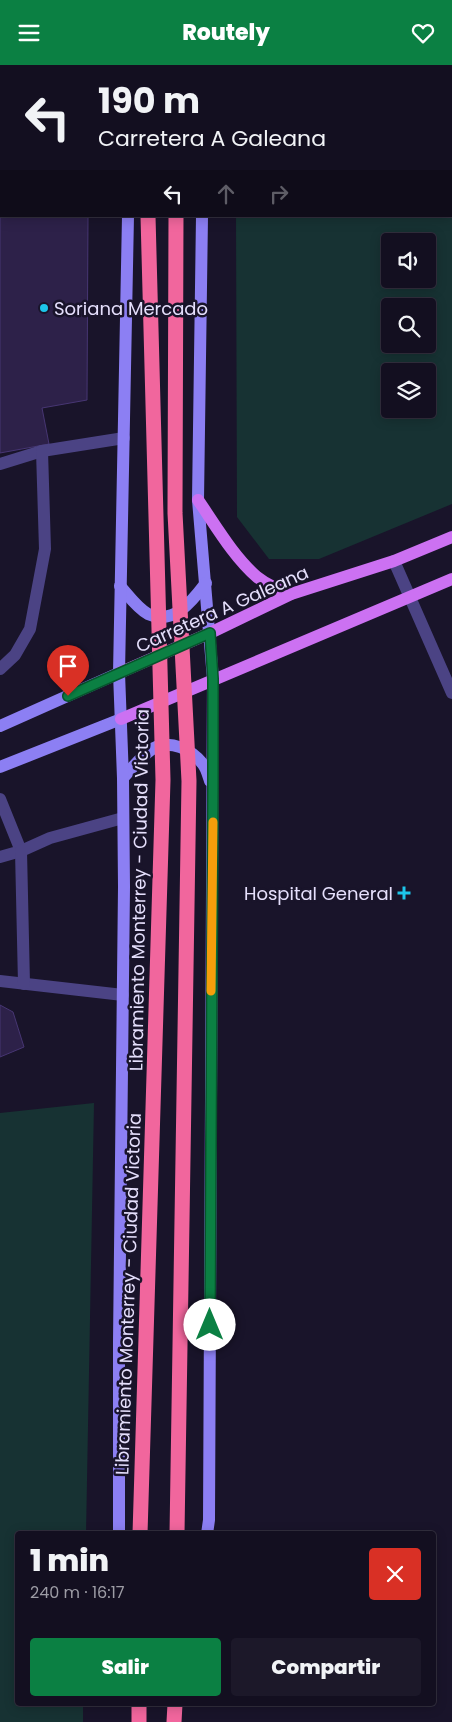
<!DOCTYPE html>
<html lang="es">
<head>
<meta charset="utf-8">
<style>
  :root { --surface:#130f20; --page:#1c1829; --text:#f1f3f6; --muted:#9d9ca5; --line:#322f3e; --accent:#0b8043 }
  body { margin:0; font-family:Poppins,sans-serif; background:var(--page); color:var(--text); height:100vh; display:flex; flex-direction:column; font-size:19px; white-space:nowrap }
  * { box-sizing:border-box; margin:0 }
  p { font-size:16px; color:var(--muted) }
  .icon { flex:none; width:28px; height:28px; fill:none; stroke:currentColor; stroke-width:2; stroke-linecap:round; stroke-linejoin:round }
  .map { position:relative; flex:1; overflow:hidden }
  .side { position:absolute; left:15px; top:1466px; width:421px; height:175px; display:flex; flex-direction:column; background:var(--surface); border-radius:5px; box-shadow:0 2px 12px #0003,0 0 0 1px var(--line) }
  .side>* { flex:none }
  .banner { position:absolute; left:0px; top:0px; width:452px; height:152px; box-shadow:0 2px 12px #0003,0 0 0 1px var(--line); background:#130f20; color:var(--text); overflow:hidden }
  .fabs { position:absolute; left:381px; top:168px; display:grid; gap:10px }
  .fabs a { display:grid; place-items:center; width:55px; height:55px; border-radius:5px; background:var(--surface); box-shadow:0 2px 12px #0003,0 0 0 1px var(--line); font-size:25px }
  .pin { position:absolute; display:grid; place-items:center; width:42px; height:42px; color:#fff; margin:-51px -21px; border-radius:50% 50% 50% 0; rotate:-45deg; box-shadow:0 0 5px #0007 }
  .pin .icon { rotate:45deg }
  .me { position:absolute; width:55px; margin:-28px; rotate:0deg; stroke-linejoin:round; filter:drop-shadow(0 0 4px #0008) }
  .turn { display:flex; align-items:center; gap:18px; height:105px; padding:0 15px; font-size:22px }
  .turn .icon { width:65px; height:65px; stroke-width:2.5 }
  .turn b { display:block; font-size:35px; line-height:42px }
  .lanes { display:flex; align-items:center; height:48px; padding:0 15px; background:#0003; justify-content:center; gap:25px; direction:ltr }
  .lanes .off { opacity:.35 }
  .round { display:grid; place-items:center; flex:none; width:52px; height:52px; border-radius:5px; background:var(--page) }
  .head { display:flex; align-items:center; justify-content:space-between; height:85px; padding:0 15px }
  h1 { font-size:30px; font-weight:800; line-height:38px }
  .cta { display:flex; gap:10px; margin-top:auto; padding:10px 15px }
  .cta a { flex:1; height:58px; border-radius:5px; background:var(--accent); color:#fff; font-size:20px; font-weight:800; line-height:58px; text-align:center }
  .cta a+a { background:var(--page); color:var(--text) }
  header { display:flex; justify-content:space-between; align-items:center; height:65px; padding:0 15px; background:var(--accent); color:#fff; font-size:22px; font-weight:800 }
  .map>svg:first-child { display:block }
  .green { fill:#173233; fill-rule:evenodd }
  .building { fill:#2d2149; stroke:#473673 }
  .lines { fill:none; stroke-linecap:round; stroke-linejoin:round }
  .lane { stroke:#4b4384; stroke-width:12 }
  .secondary { stroke:#8c7ff3; stroke-width:12 }
  .primary { stroke:#cc71f2; stroke-width:12 }
  .highway { stroke:#f1669d; stroke-width:15 }
  .highway-bridge { stroke:#f1669d; stroke-width:15 }
  .route-casing { stroke:#07532c; stroke-width:12 }
  .route { stroke:#0b8043; stroke-width:9 }
  .slow { stroke:#f59e0b; stroke-width:9 }
  .poi-dot { fill:#1dc5ea; stroke:#19142a; stroke-width:2 }
  .labels { text-anchor:middle; dominant-baseline:central; stroke-width:5; stroke-linejoin:round; paint-order:stroke }
  .poi-label { font-size:18px; fill:#e5dffc; stroke:#19142a; text-anchor:start }
  .street-label { font-size:18px; fill:#e5dffc; stroke:#19142a }
</style>
</head>
<body>
<header><svg class="icon" aria-label="menu" viewBox="0 0 24 24"><path d="M4 6h16M4 12h16M4 18h16"/></svg>Routely<svg class="icon" aria-label="heart" viewBox="0 0 24 24"><path d="M12 20l-8-8c-3-5 5-10 8-4 3-6 11-1 8 4z"/></svg></header>
<div class="map">
<svg width="452" height="1657" viewBox="0 0 452 1657">
  <rect width="100%" height="100%" fill="#19142a"/>
  <g class="green">
    <path d="M236 0H452V439L319 494H269L237 452 236 151H451V1ZM390 176H428V214H390ZM390 241H428V279H390ZM390 306H428V344H390Z"/>
    <path d="M94 1038 86 1469H18V1639H83V1657H0V1048Z"/>
  </g>
  <g class="building">
    <path d="M0 8H1V151H88L87 335 42 343 49 379 0 388Z"/>
    <path d="M0 940 13 947 24 982 0 992Z"/>
  </g>
  <g class="lines">
    <g class="lane">
      <path d="M0 399 42 386"/>
      <path d="M394 496 452 628"/>
      <path d="M0 604 15 590 30 564 45 484 42 386 124 373"/>
      <path d="M0 734 21 786 0 792"/>
      <path d="M0 916 123 930"/>
      <path d="M24 919 21 786 50 773 123 753"/>
    </g>
    <g class="secondary">
      <path d="M131 1V0"/>
      <path d="M204 1V0"/>
      <path d="M202 151 198 435 213 614 209 1455 207 1469"/>
      <path d="M120 521C128 530 137 543 148 549 174 561 193 535 206 518"/>
      <path d="M0 661 119 608"/>
      <path d="M0 702 121 654"/>
      <path d="M123 713C132 703 142 690 154 683 170 674 192 685 202 698 206 702 208 710 210 716"/>
      <path d="M119 1469V1277L124 822 123 713 119 608 128 151"/>
    </g>
    <g class="primary">
      <path d="M198 435C216 461 233 491 257 512 267 520 279 525 291 529"/>
      <path d="M119 608 210 568 291 529 394 496 452 472"/>
      <path d="M121 654 452 514"/>
    </g>
    <g class="highway">
      <path d="M143 0V1"/>
      <path d="M177 1V0"/>
      <path d="M139 1657V1639"/>
      <path d="M174 1657 175 1639"/>
    </g>
    <g class="highway-bridge">
      <path d="M176 151 175 448 189 716 177 1469"/>
      <path d="M140 1469 163 715 148 151"/>
    </g>
  </g>
  <g class="lines">
    <defs>
      <path id="route" d="M68 631 210 568 213 614V722L210 1260"/>
    </defs>
    <use href="#route" class="route-casing"/>
    <use href="#route" class="route"/>
    <path class="slow" d="M211 926 213 757"/>
  </g>
  <g class="poi-dot">
    <circle cx="44" cy="243" r="5"/>
    <path d="M401.5 820.5h5v5h5v5h-5v5h-5v-5h-5v-5h5z"/>
  </g>
  <g class="labels">
    <g class="poi-label">
      <text x="54" y="243">Soriana Mercado</text>
      <text x="393" y="828" text-anchor="end">Hospital General</text>
    </g>
    <g class="street-label">
      <text transform="translate(222 544) rotate(-24)">Carretera A Galeana</text>
      <text transform="translate(139 825) rotate(-89)">Libramiento Monterrey - Ciudad Victoria</text>
      <text transform="translate(128 1229) rotate(-88)">Libramiento Monterrey - Ciudad Victoria</text>
    </g>
  </g>
</svg>
<div class="fabs">
<a><svg class="icon" aria-label="sound" viewBox="0 0 24 24"><path d="M4 9h4l5-4v14l-5-4H4zM17 9q2 3 0 6"/></svg></a>
<a><svg class="icon" aria-label="search" viewBox="0 0 24 24"><circle cx="10" cy="10" r="6"/><path d="M15 15l6 6"/></svg></a>
<a><svg class="icon" aria-label="layers" viewBox="0 0 24 24"><path d="M12 4l9 5-9 5-9-5zM3 14l9 5 9-5"/></svg></a>
</div>
<div class="pin" style="left:68px;top:631px;background:#d93025"><svg class="icon" aria-label="arrive" viewBox="0 0 24 24"><path d="M6 21V4h12l-3 4 3 4H6"/></svg></div>
<svg class="me" style="left:210px;top:1260px" viewBox="-20 -20 40 40"><circle r="19" fill="#fff"/><path d="M0-13L10 11 0 6-10 11z" fill="#0b8043"/></svg>
<div class="banner">
<div class="turn"><svg class="icon" aria-label="left" viewBox="0 0 24 24"><path d="M17 20v-9H6M10 6l-5 5 5 5"/></svg><div><b>190 m</b>Carretera A Galeana</div></div>
<div class="lanes"><svg class="icon" aria-label="left" viewBox="0 0 24 24"><path d="M17 20v-9H6M10 6l-5 5 5 5"/></svg><svg class="icon off" aria-label="ahead" viewBox="0 0 24 24"><path d="M12 20V5M6 11l6-6 6 6"/></svg><svg class="icon off" aria-label="right" viewBox="0 0 24 24"><path d="M7 20v-9h11M14 6l5 5-5 5"/></svg></div>
</div>
<section class="side">
<div class="head"><div><h1>1 min</h1><p>240 m · 16:17</p></div><a class="round" style="background:#d93025;color:#fff"><svg class="icon" aria-label="close" viewBox="0 0 24 24"><path d="M6 6l12 12M18 6L6 18"/></svg></a></div>
<div class="cta"><a>Salir</a><a>Compartir</a></div>
</section>
</div>
</body>
</html>
